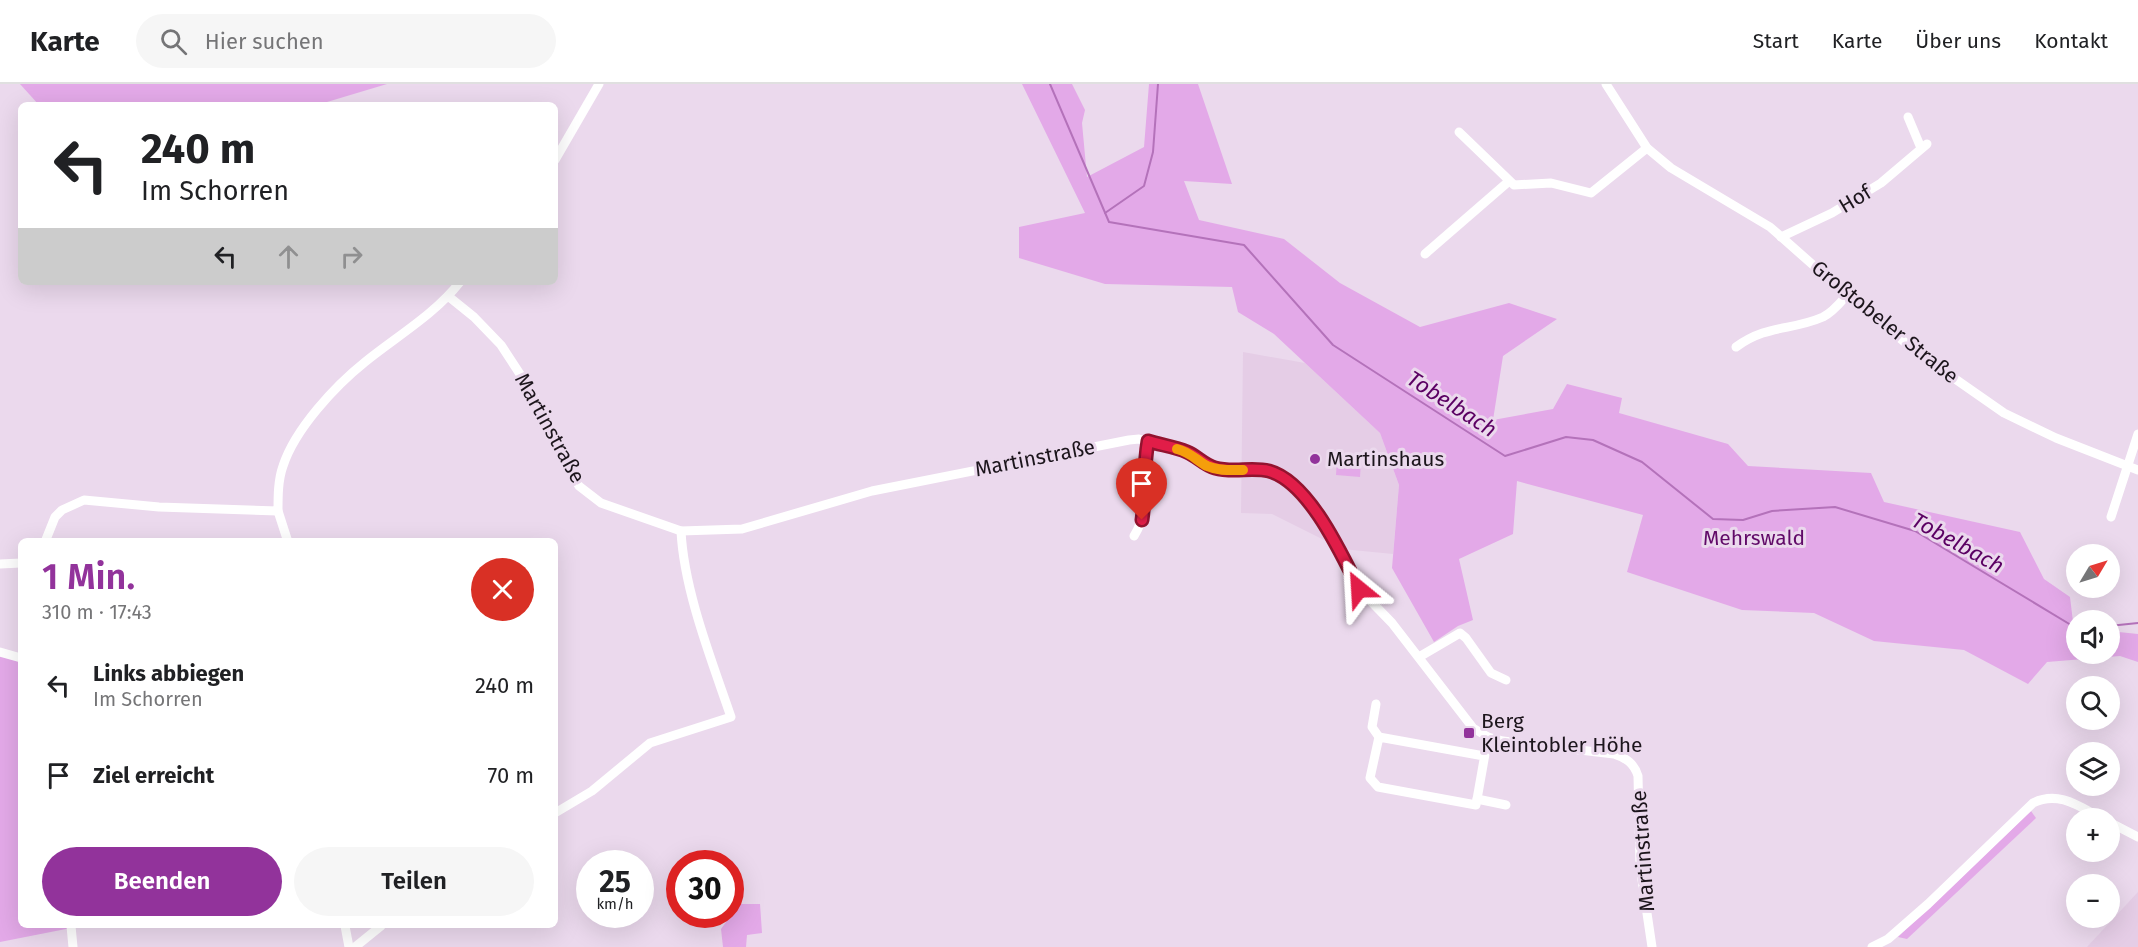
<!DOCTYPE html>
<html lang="de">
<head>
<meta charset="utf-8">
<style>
  :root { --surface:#fff; --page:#f6f6f6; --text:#202124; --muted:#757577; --line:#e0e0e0; --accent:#92339b }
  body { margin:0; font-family:"Fira Sans",sans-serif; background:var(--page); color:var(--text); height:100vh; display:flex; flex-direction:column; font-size:22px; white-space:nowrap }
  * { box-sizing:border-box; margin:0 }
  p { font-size:20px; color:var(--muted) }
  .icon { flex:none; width:33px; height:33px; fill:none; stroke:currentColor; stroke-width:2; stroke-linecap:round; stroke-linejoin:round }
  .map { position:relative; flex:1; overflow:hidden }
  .details { position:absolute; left:18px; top:454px; width:540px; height:390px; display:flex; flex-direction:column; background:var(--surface); border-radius:9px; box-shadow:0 6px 24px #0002 }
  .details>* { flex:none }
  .top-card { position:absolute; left:18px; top:18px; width:540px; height:183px; border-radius:9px; box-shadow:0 6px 24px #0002; background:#fff; color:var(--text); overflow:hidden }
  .needle { width:39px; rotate:52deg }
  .buttons { position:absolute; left:2066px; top:460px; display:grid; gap:12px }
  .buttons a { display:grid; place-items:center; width:54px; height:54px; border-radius:50%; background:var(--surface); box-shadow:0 6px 24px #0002; font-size:30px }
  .speed { position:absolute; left:576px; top:766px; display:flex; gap:12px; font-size:30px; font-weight:700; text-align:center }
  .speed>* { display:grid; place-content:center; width:78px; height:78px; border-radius:50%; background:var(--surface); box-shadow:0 6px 24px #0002; line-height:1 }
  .speed small { font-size:15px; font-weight:400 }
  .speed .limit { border:9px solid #d22; background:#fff; color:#111 }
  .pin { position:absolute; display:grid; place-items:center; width:51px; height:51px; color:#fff; margin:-62px -26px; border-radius:50% 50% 50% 0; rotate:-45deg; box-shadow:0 0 6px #0007 }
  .pin .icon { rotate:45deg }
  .me { position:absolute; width:66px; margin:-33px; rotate:333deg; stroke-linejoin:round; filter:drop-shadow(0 0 4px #0008) }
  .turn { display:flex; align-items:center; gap:21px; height:126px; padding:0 24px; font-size:27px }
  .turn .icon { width:78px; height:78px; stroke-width:2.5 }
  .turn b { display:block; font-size:42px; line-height:51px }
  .lanes { display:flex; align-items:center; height:57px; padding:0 24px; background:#0003; justify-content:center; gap:30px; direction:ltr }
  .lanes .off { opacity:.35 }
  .round { display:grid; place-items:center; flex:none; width:63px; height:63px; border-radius:32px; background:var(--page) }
  .overview { display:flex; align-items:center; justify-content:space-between; height:102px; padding:0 24px }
  h1 { font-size:36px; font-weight:600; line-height:45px; color:var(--accent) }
  .primary-button { display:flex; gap:12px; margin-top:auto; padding:12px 24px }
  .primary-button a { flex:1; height:69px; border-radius:36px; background:var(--accent); color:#fff; font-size:24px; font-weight:600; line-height:69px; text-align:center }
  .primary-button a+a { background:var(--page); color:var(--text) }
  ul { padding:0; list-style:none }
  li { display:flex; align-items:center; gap:18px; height:90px; padding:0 24px }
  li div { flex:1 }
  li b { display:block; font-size:22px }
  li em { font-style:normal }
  header { display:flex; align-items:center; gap:36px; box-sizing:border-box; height:84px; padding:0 30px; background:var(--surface); border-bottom:2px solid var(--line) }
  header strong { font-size:28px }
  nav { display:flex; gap:33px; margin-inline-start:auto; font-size:21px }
  .search { width:420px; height:54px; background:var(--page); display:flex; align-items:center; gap:15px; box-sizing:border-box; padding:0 21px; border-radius:33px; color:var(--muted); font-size:22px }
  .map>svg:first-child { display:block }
  .built { fill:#e5cde6 }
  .green { fill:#e3a9e8 }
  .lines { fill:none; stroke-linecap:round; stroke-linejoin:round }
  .stream { stroke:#b472ba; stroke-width:2 }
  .minor { stroke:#fff; stroke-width:9 }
  .route-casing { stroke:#92132f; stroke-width:15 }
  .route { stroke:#e11d48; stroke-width:10 }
  .slow { stroke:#f59e0b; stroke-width:10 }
  .poi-dot { fill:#92339b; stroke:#ebd9ed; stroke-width:2 }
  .labels { text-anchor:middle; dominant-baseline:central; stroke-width:6; stroke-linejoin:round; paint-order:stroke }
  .street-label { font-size:21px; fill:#1c151c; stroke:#ebd9ed }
  .poi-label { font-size:21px; fill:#1c151c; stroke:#ebd9ed; text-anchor:start }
  .park-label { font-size:21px; fill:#610a68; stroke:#ebd9ed }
  .water-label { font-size:22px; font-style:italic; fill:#5b0163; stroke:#ebd9ed }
</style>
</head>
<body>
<header>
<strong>Karte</strong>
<div class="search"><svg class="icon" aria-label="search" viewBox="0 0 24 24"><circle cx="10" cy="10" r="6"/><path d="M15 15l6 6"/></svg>Hier suchen</div>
<nav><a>Start</a><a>Karte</a><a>Über uns</a><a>Kontakt</a></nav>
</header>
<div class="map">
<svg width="2138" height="863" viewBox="0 0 2138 863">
  <rect width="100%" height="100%" fill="#ebd9ed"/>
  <g class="built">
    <path d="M1243 268 1305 279 1380 349 1399 401 1393 470 1342 465 1272 430 1241 429Z"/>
    <path d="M2138 808V863H2087Z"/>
  </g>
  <g class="green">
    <path d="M20 0H387L317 21H39Z"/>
    <path d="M1022 0H1072L1085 26 1082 39 1087 93 1144 63 1149 0H1198L1232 100 1184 97 1199 136 1284 155 1340 199 1420 243 1509 219 1557 235 1503 272 1493 336 1553 325 1567 300 1622 314 1619 329 1728 360 1748 382 1871 389 1884 418 2020 448 2044 495 2070 513 2073 538 2076 540V570H2109V547L2138 550V578L2120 572 2047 578 2028 600 1964 566 1874 557 1814 529 1742 526 1627 488 1643 431 1517 397 1513 450 1459 475 1473 536 1458 542 1434 558 1392 484 1399 401 1380 349 1274 250 1238 228 1232 203 1105 200 1019 174V143L1085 129Z"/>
    <path d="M1337 375 1361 376 1360 393 1336 391Z"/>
    <path d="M0 568 21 574V842H71V844L0 858Z"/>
    <path d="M2031 727 2036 734 1907 855 1898 853Z"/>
    <path d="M739 820H760L762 849 747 851 746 863H723L721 845Z"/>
  </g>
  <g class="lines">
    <g class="stream">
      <path d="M1050 0 1109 138 1244 161 1333 261 1505 372 1566 353 1593 356 1642 378 1713 435 1743 436 1772 427 1835 423 1915 447 2071 541"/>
      <path d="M1105 129 1144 102 1153 68 1158 0"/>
      <path d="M2109 542 2138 539"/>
    </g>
    <g class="minor">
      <path d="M1606 0 1647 64 1671 84 1770 143 1847 211 1918 269 2004 329 2056 354 2138 386"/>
      <path d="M1908 33 1921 64"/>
      <path d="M1459 48 1514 101 1551 99 1591 109 1647 64"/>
      <path d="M555 76 599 0"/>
      <path d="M1781 153 1832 129 1881 99 1927 60"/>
      <path d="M1425 170 1508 98"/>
      <path d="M448 212 474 233 501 261 533 310 563 375 579 402 601 419 681 447 742 445 872 407 1129 356 1139 355 1185 367 1207 382 1217 385 1266 386 1280 392 1313 425 1331 450 1359 505 1392 539 1473 644 1488 653 1503 657 1614 670C1626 674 1634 679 1638 692L1640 782 1652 863"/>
      <path d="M1736 263C1768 240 1791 247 1823 233 1833 228 1840 219 1847 211"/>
      <path d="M278 427 288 458"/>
      <path d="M2111 433 2138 350"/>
      <path d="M1134 452C1150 427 1141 407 1143 381 1144 373 1146 365 1148 357"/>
      <path d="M45 458 55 433 62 426 84 416 159 423 278 427C278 412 278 396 283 382 295 345 335 302 365 278 397 252 434 231 460 198"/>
      <path d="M0 480 21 479"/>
      <path d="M0 568 21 574"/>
      <path d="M1419 573 1460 549 1466 554 1491 589 1506 596"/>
      <path d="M1376 620 1372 643 1379 653"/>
      <path d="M1484 672 1379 653 1370 694 1378 703 1476 721 1488 653"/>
      <path d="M1477 715 1506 721"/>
      <path d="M555 729 592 707 650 659 731 633C712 577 684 507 681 447"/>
      <path d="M2109 738 2138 753"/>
      <path d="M71 842 73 863"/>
      <path d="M345 842 349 863"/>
      <path d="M355 863 381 842"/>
      <path d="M1872 863 1888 855 1928 820 2033 719C2059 706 2080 723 2103 735"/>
    </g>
  </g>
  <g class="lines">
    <defs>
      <path id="route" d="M1142 436C1146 409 1143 385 1148 357 1161 361 1175 363 1187 368 1197 372 1204 381 1215 384 1232 389 1252 383 1269 387 1309 398 1342 471 1359 505"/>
    </defs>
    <use href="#route" class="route-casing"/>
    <use href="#route" class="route"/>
    <path class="slow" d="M1177 365C1190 368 1196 376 1207 382 1218 387 1231 386 1243 386"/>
  </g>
  <g class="poi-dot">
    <circle cx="1315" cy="375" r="6"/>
    <rect x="1463" y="643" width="12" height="12" rx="3"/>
  </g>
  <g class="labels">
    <g class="street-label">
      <text transform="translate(1855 115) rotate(-31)">Hof</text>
      <text transform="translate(1885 238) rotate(39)">Großtobeler Straße</text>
      <text transform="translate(550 344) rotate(61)">Martinstraße</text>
      <text transform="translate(1035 374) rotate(-11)">Martinstraße</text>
      <text transform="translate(1643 767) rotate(-94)">Martinstraße</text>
    </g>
    <g class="poi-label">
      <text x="1327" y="375">Martinshaus</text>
      <text x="1481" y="637">Berg<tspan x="1481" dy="24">Kleintobler Höhe</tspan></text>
    </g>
    <g class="park-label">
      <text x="1754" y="454">Mehrswald</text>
    </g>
    <g class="water-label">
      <text transform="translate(1452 320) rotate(33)">Tobelbach</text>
      <text transform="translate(1958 459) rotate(29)">Tobelbach</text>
    </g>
  </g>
</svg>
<div class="buttons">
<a><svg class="needle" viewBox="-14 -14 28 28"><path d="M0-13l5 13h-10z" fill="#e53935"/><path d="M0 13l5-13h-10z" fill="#757577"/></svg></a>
<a><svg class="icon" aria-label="sound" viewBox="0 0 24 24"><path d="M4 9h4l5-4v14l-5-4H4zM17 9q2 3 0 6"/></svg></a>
<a><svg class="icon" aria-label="search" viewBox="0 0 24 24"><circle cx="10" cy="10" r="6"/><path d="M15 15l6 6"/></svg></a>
<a><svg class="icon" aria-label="layers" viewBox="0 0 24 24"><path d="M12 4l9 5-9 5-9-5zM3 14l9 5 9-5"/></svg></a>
<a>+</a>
<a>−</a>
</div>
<div class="speed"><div>25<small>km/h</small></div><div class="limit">30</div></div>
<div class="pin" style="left:1142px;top:436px;background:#d93025"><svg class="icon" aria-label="arrive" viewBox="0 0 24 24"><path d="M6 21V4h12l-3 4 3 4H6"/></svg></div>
<svg class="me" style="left:1359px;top:505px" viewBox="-20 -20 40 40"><path d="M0-17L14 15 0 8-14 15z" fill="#e11d48" stroke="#fff" stroke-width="4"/></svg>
<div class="top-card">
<div class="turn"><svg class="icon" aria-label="left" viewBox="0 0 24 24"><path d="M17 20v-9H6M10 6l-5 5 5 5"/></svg><div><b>240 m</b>Im Schorren</div></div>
<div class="lanes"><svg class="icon" aria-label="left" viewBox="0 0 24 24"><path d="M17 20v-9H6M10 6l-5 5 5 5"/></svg><svg class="icon off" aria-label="ahead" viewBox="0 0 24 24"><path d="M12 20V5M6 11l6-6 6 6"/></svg><svg class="icon off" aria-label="right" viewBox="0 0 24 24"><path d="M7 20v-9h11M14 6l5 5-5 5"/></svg></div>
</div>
<section class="details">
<div class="overview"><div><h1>1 Min.</h1><p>310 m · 17:43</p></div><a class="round" style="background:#d93025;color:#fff"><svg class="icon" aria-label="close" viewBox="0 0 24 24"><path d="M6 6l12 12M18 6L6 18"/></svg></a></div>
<ul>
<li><svg class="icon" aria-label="left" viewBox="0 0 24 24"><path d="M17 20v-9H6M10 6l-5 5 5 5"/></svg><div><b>Links abbiegen</b><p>Im Schorren</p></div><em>240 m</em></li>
<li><svg class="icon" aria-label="arrive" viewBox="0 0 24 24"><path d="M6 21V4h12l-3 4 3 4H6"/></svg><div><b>Ziel erreicht</b></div><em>70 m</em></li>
</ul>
<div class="primary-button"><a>Beenden</a><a>Teilen</a></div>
</section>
</div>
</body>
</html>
